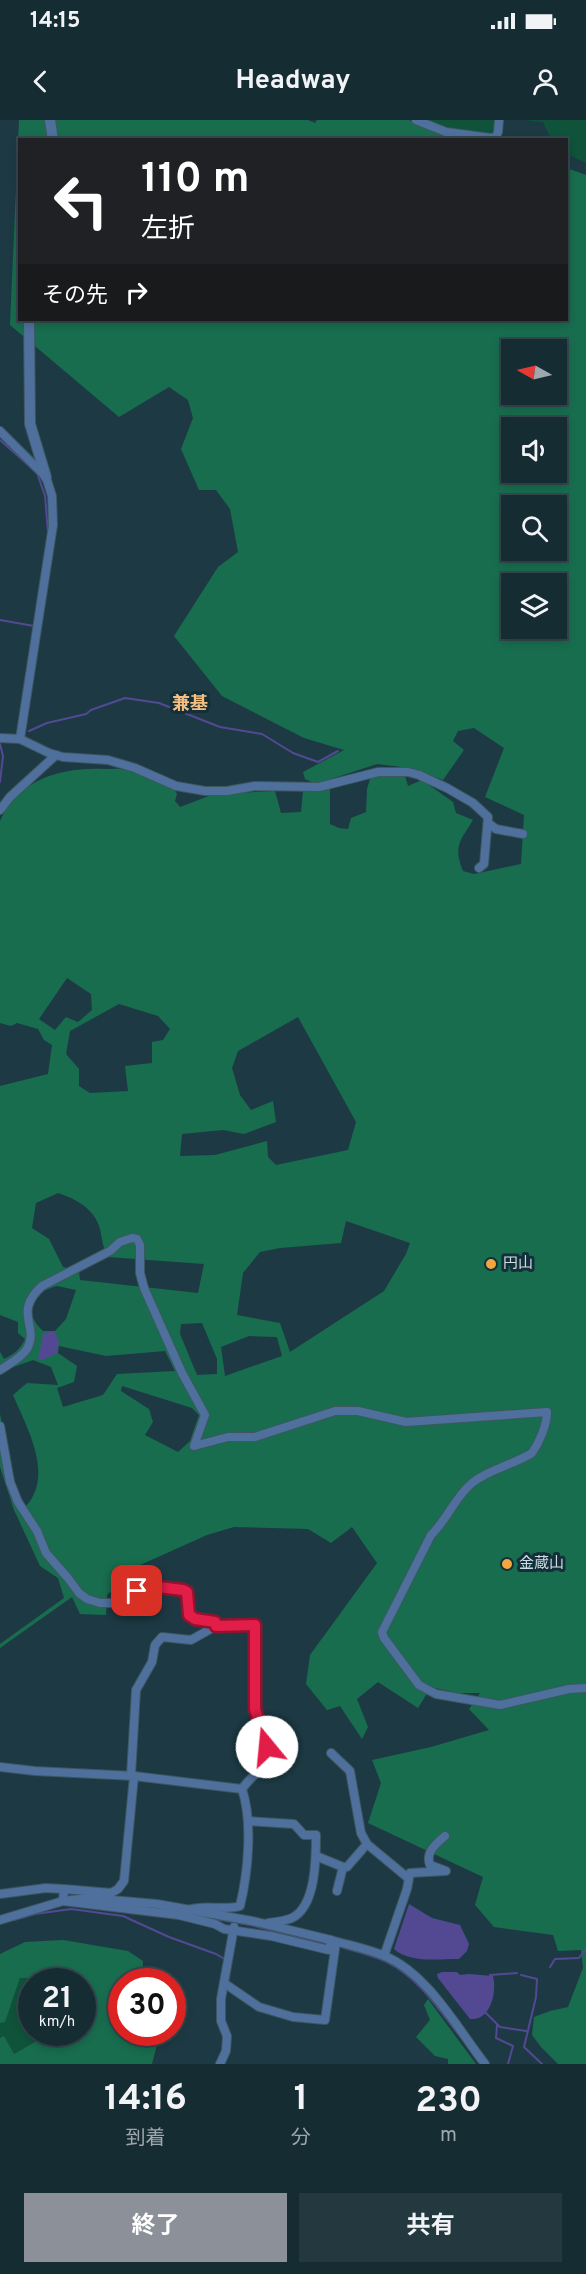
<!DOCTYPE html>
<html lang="ja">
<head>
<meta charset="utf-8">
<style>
  :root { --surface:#162c33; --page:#23383f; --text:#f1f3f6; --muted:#9ea7ac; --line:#35484e; --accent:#8c9099 }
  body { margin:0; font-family:Overpass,"Noto Sans JP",sans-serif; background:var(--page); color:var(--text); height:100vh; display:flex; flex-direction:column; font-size:22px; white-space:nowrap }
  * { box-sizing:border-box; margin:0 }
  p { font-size:20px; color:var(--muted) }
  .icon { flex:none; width:33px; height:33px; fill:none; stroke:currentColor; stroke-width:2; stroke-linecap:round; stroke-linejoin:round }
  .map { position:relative; height:1944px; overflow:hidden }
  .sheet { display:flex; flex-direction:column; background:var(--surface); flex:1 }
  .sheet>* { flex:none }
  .banner { position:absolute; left:18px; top:18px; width:550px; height:183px; border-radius:0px; box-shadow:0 3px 9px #0003,0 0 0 2px var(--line); background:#202124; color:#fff; overflow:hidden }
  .needle { width:39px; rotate:278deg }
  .tools { position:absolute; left:501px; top:219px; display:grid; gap:12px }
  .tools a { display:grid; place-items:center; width:66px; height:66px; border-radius:0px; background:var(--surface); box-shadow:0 3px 9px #0003,0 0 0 2px var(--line); font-size:30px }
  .speed { position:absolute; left:18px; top:1848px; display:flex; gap:12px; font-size:30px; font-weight:700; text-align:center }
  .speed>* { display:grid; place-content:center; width:78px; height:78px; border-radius:50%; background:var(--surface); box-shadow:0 3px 9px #0003,0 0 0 2px var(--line); line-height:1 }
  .speed small { font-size:15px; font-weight:400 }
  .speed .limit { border:9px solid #d22; background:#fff; color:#111 }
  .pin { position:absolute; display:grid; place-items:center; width:51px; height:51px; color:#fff; margin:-26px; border-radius:12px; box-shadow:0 3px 9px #0006 }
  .me { position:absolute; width:66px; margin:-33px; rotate:343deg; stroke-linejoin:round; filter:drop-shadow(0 0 4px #0008) }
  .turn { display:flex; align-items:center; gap:21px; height:126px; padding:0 24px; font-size:27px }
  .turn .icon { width:78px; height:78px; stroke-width:2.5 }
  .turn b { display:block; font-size:42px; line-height:51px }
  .then { display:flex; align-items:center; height:57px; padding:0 24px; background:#0003; gap:12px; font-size:22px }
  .eta { display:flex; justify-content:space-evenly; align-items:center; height:102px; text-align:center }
  .eta b { font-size:36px; font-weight:700; line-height:42px }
  .action { display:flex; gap:12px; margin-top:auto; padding:12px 24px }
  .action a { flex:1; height:69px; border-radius:0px; background:var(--accent); color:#fff; font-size:24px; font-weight:700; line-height:69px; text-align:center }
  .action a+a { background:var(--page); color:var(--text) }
  .status { display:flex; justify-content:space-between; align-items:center; height:42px; padding:0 30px; background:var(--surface); direction:ltr }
  .status svg { height:16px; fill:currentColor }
  header { display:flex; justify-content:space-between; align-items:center; height:78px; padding:0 24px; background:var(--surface); font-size:27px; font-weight:700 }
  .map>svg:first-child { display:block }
  .green { fill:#0f533a }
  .forest { fill:#186d4e; fill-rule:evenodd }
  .water { fill:#534993 }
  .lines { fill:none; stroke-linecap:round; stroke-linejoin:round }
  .stream { stroke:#534993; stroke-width:2 }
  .minor-casing { stroke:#3d5761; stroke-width:10 }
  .tertiary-casing { stroke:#3d5761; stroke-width:12 }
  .minor { stroke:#4f709c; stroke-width:8 }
  .tertiary { stroke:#4f709c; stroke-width:10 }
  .route-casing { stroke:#92132f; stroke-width:15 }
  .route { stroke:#e11d48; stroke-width:10 }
  .poi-dot { fill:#f1a640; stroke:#132f3a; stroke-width:2 }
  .labels { text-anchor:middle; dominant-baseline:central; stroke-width:6; stroke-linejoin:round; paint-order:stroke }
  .poi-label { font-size:15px; fill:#cddde3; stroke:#132f3a; text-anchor:start }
  .quarter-label { font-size:18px; font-weight:bold; fill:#f4bf81; stroke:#132f3a }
</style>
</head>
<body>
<div class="status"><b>14:15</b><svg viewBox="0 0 49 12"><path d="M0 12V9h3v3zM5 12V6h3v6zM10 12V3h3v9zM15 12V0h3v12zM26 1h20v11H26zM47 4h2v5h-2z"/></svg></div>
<header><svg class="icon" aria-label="back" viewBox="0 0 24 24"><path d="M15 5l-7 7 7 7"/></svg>Headway<svg class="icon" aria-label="person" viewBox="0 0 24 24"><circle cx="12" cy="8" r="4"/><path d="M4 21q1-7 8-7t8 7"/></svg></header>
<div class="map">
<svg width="586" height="1944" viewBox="0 0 586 1944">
  <rect width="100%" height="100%" fill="#1d3a44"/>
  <g class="green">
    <path d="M424 0H496L495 11 491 15 443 8Z"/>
    <path d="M525 0H586V43L567 34V20L551 19 543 2Z"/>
    <path d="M20 1858H29L26 1885 29 1897H31L32 1912 50 1913 14 1934 4 1917 0 1918V1903L5 1901Z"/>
  </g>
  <g class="forest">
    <path d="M19 0H308L315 3 317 0H409L440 15 477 19 20 20V200H567V48L586 55V1944H558L541 1927 532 1915 534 1897 550 1891 568 1887 583 1848 581 1830 558 1831 553 1815 494 1807 475 1785 483 1757 368 1703 381 1663 372 1640 431 1627 489 1610 469 1589 480 1573H457L431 1567 418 1588 378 1562 357 1579 368 1607 362 1619 340 1586 327 1590 306 1564 310 1535 377 1443 352 1407 331 1423 308 1409 234 1407 207 1415 138 1446 107 1475 106 1495 80 1494 72 1477 0 1528V1524L64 1478 58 1458 40 1446 14 1390 0 1347V1294C7 1326 8 1358 25 1387 55 1356 27 1308 13 1275L27 1263 58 1265 51 1247 33 1240 0 1252V1232L4 1239C14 1234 20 1230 25 1219L18 1213V1202L0 1195V966L48 954 52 925 44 920 38 909 17 903 11 906 0 903V701C18 659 62 647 104 649 111 649 120 648 127 650 143 654 158 664 174 669L177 674 175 681 180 687 214 674 275 671 281 693 301 692 303 671 330 668V704L339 708 348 709 351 698 366 692 367 669 370 659 378 656H405L408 666 422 660 453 682 456 693 473 700C460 721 453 726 463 751L474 754 521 744 524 695 485 677 504 628 474 608 458 611 453 621 464 630 443 660 411 648 377 644 316 664 305 659 303 652 344 630 304 618 222 576 174 516 218 447 238 432 230 389 216 370H199L181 329 193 298 188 280 169 267 119 297 10 205ZM512 230H556V274H512ZM512 308H556V352H512ZM512 386H556V430H512ZM512 464H556V508H512ZM67 858 91 874 92 890 78 902 66 897 55 910 39 899ZM119 884 158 896 170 909 163 920 152 922V943L125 946 128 971 90 973 79 966V949L66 934 70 911ZM298 897 356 1002 348 1030 276 1045 268 1037 267 1021 215 1035 180 1036 182 1014 223 1010 244 1014 276 1002 273 981 251 990 240 975 232 948 238 931ZM58 1073C76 1079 95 1089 100 1109 103 1122 102 1125 108 1137L204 1144 198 1173 80 1160 79 1151 63 1147 49 1119 32 1108 36 1083ZM346 1101 410 1123 406 1134 384 1171 290 1232 280 1203 237 1195 243 1153 260 1132 280 1128 341 1123ZM57 1166 76 1170 66 1199 55 1211H43C22 1192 32 1172 57 1166ZM202 1203 217 1239V1254L197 1255 180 1214 181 1204ZM249 1216 277 1217 282 1236 225 1256 221 1227ZM59 1226 106 1236 165 1231 175 1251 117 1254 103 1275 63 1287 57 1268 74 1262 77 1246 58 1233ZM122 1266 192 1288 199 1295 190 1321 178 1332 145 1315 153 1302 149 1289 121 1271Z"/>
    <path d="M63 1820 128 1831 143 1841 142 1861 122 1862V1912L160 1913 152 1944H0V1918L4 1916 14 1934 50 1913 82 1912V1862H32L31 1897H29L26 1885 29 1858H20L5 1902 0 1903V1834L25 1822Z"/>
    <path d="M428 1879 476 1944H448V1939L435 1936 416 1917 430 1900 424 1885Z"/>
  </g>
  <g class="water">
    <path d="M48 1212H55L59 1222 57 1233 43 1240H38L43 1214Z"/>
    <path d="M409 1784 432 1798 460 1805 469 1824 467 1831 459 1839C436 1839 410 1843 394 1829Z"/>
    <path d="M442 1852H457L460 1855 469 1854 493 1856C497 1872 491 1901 470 1899L438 1858 437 1854Z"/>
  </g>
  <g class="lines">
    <g class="stream">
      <path d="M0 320 37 353 45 376 48 413"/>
      <path d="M0 500 34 506"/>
      <path d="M29 611 47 603 86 594 91 590 125 578 159 583 220 607 262 614 293 633 318 642 338 631"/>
      <path d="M0 624 3 636 0 662"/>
      <path d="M203 1797 250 1805 326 1824"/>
      <path d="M14 1800 35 1794 71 1789 123 1796 169 1817 216 1834 226 1840"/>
      <path d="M338 1826C354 1831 372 1835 387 1842 419 1858 438 1889 460 1916"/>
      <path d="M550 1847 555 1839 579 1838 586 1829"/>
      <path d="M490 1855 517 1853"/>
      <path d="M521 1855 537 1859 536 1877 524 1927 542 1944"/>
      <path d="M485 1892 500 1907 526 1911"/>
      <path d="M497 1905 496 1918 513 1926 508 1944"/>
    </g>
    <defs>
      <g id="minor">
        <path d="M416 0 446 12 491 18 496 17 498 12 499 0"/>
        <path d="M0 311 46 357 52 376 53 405 20 619"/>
        <path d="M0 618 20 619 49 633 63 637 108 640 135 648 176 666 205 671H227L255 666 319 667 378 652H408L419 655 447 668 473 683 488 697 484 744 479 748"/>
        <path d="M0 690 10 677 56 635"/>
        <path d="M488 703 496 709 523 714"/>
        <path d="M0 1250C9 1244 21 1238 27 1229 40 1206 12 1193 42 1166L110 1131 120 1122 132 1118 137 1119 140 1125V1153L144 1168 182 1253 205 1295 194 1326 228 1317H255L335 1291H358L406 1302 547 1292C547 1305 539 1323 532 1333 513 1345 489 1349 472 1363 455 1377 447 1400 431 1415L382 1512 384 1518 419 1565 436 1574 500 1585 569 1569 586 1568"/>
        <path d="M0 1306 10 1362 18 1382 37 1411 46 1433 68 1458 79 1473 87 1479 100 1483H114L150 1466 183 1470 187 1472 189 1495 195 1499 215 1502 216 1506"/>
        <path d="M331 1633 350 1651 361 1713 367 1724 408 1758"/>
        <path d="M0 1647 35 1651 134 1656 242 1669"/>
        <path d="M131 1655 136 1570 152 1542 155 1525 162 1517 191 1520 216 1506 255 1505V1589L272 1644C259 1649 250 1658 242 1669 253 1702 248 1753 240 1786 223 1791 204 1784 189 1790"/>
        <path d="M248 1701 294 1704 304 1715H316C316 1739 316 1786 292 1798 285 1801 276 1802 268 1803"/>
        <path d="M316 1736 343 1747H347L367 1724"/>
        <path d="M337 1771 343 1747"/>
        <path d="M0 1774 46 1768 64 1769"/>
        <path d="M63 1781 179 1795 215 1804 224 1809 271 1816 329 1830 331 1820C348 1825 368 1829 385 1836 428 1854 457 1908 485 1944"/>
        <path d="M63 1781 64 1769 111 1773 118 1769 124 1761 134 1656"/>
        <path d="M0 1800 63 1781 88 1778 157 1784 252 1801 331 1820"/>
        <path d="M384 1836 407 1769 410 1753 446 1751 430 1745C425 1732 436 1724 445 1716"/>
        <path d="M224 1863 259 1887 293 1897 325 1900 336 1822"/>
        <path d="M220 1944 226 1931 227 1916 221 1901V1879L234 1807"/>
      </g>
      <g id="tertiary">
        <path d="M50 0 53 20"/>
        <path d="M29 200 30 304 46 357"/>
      </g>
    </defs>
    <use href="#minor" class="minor-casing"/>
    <use href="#tertiary" class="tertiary-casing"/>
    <use href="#minor" class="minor"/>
    <use href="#tertiary" class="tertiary"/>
  </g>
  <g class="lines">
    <defs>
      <path id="route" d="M137 1471 150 1466 183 1470 187 1472 189 1495 195 1499 215 1502 216 1506 255 1505V1589L267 1627"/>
    </defs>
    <use href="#route" class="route-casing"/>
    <use href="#route" class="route"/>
  </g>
  <g class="poi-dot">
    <circle cx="491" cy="1144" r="6"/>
    <circle cx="507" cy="1444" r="6"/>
  </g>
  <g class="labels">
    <g class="poi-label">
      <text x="503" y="1144">円山</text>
      <text x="519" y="1444">金蔵山</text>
    </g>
    <g class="quarter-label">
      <text x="190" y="584">兼基</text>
    </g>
  </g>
</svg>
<div class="tools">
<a><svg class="needle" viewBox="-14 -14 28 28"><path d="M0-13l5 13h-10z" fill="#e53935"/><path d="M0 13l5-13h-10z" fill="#9ea7ac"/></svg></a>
<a><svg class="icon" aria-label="sound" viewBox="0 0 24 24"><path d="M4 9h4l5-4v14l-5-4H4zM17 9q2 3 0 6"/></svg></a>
<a><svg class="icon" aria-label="search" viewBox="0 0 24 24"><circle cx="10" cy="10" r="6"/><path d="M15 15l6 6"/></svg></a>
<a><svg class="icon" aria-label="layers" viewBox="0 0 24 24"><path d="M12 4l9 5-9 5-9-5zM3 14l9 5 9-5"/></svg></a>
</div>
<div class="speed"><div>21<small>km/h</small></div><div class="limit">30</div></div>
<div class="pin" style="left:137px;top:1471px;background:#d93025"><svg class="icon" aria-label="arrive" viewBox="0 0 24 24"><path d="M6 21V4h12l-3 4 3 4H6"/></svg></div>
<svg class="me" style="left:267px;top:1627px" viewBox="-20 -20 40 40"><circle r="19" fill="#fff"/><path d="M0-13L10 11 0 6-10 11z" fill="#e11d48"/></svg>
<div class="banner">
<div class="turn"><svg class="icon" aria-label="left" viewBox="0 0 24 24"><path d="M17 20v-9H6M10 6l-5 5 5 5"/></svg><div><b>110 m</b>左折</div></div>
<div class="then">その先<svg class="icon" aria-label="right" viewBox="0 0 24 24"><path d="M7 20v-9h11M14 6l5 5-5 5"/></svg></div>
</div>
</div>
<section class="sheet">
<div class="eta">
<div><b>14:16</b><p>到着</p></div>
<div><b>1</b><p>分</p></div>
<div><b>230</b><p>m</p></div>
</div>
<div class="action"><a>終了</a><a>共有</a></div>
</section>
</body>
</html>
